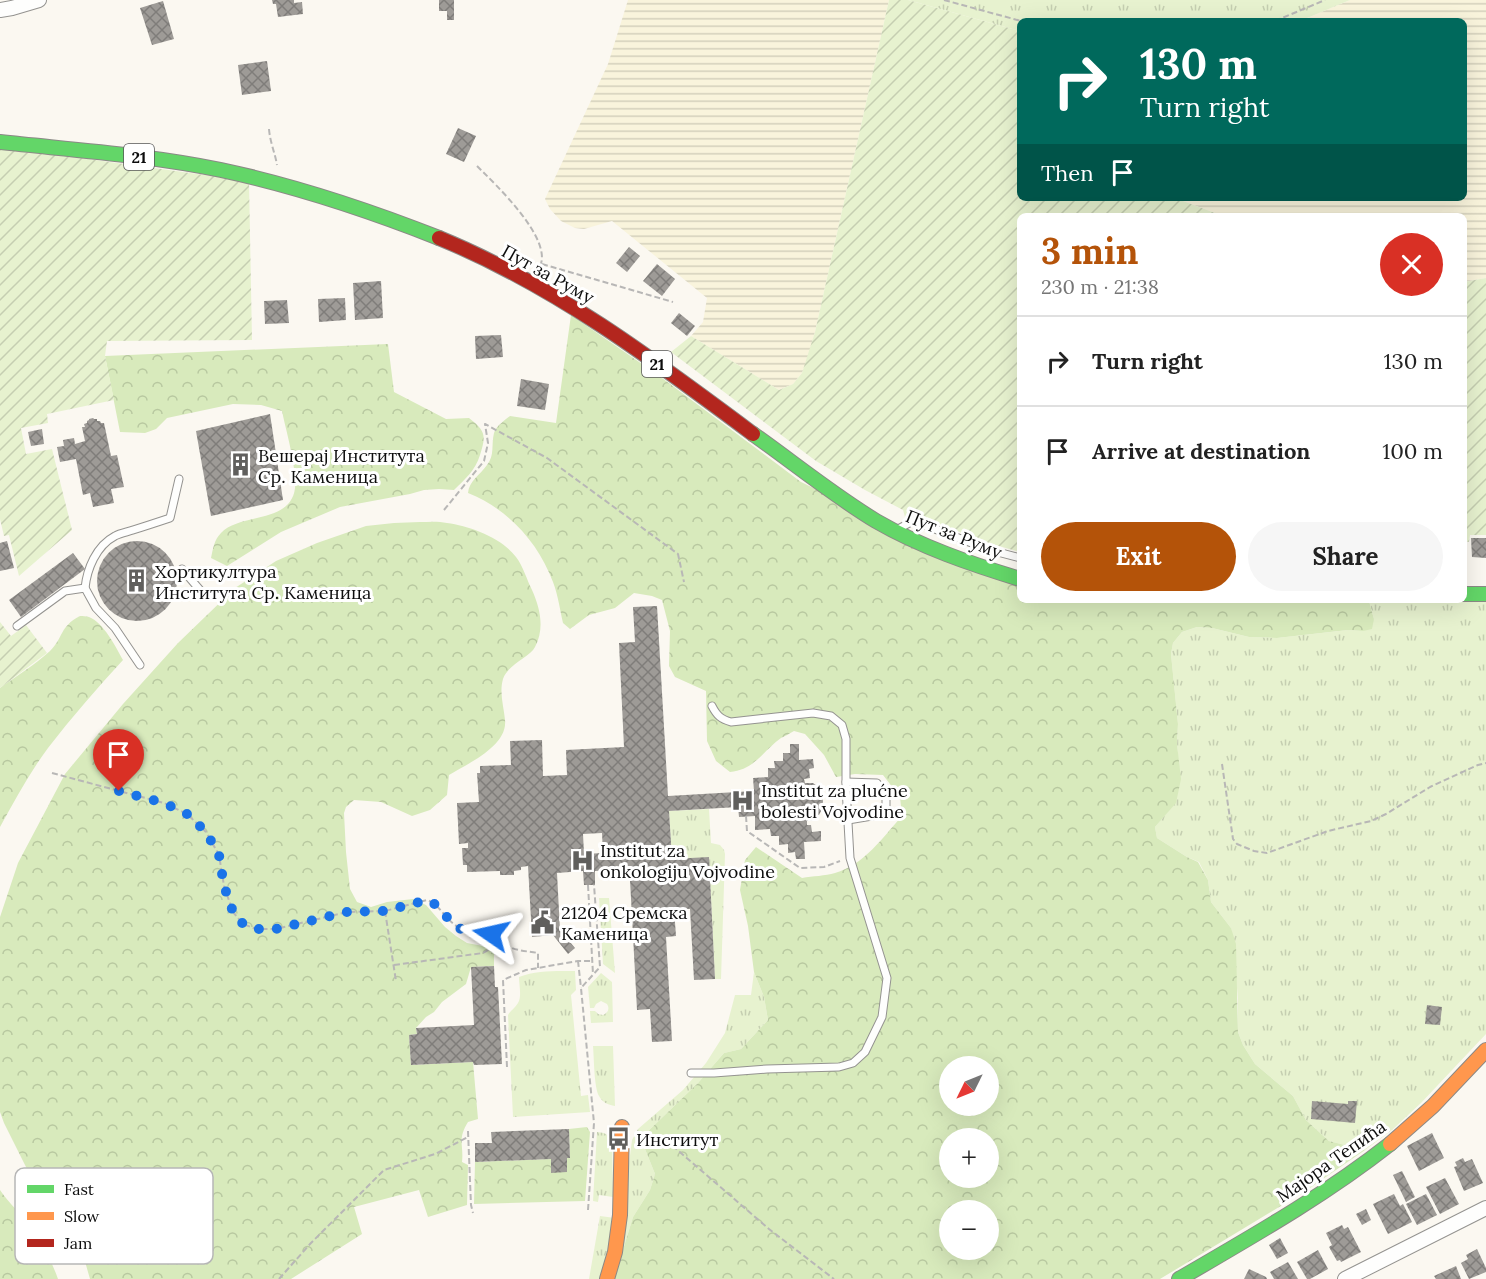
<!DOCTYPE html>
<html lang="en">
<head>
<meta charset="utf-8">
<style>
  :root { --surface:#fff; --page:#f6f6f6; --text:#222; --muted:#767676; --line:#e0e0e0; --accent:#b45309 }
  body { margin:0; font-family:Lora,serif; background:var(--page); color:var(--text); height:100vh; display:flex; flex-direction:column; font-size:22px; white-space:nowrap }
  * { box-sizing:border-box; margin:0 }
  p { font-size:20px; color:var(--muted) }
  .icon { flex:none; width:33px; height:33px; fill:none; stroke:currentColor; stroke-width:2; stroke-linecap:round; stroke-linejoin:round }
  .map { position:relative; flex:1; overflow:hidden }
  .details { position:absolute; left:1017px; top:213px; width:450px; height:390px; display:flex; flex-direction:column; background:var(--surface); border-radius:9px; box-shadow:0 6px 24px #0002 }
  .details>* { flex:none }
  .banner { position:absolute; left:1017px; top:18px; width:450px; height:183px; border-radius:9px; box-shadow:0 6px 24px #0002; background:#00695c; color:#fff; overflow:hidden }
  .needle { width:39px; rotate:227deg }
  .controls { position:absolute; left:939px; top:1056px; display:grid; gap:12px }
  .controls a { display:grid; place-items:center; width:60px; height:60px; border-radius:50%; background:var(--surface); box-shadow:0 6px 24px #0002; font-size:30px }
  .pin { position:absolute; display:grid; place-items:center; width:51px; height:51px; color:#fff; margin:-62px -26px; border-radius:50% 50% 50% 0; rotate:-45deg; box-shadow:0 0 6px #0007 }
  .pin .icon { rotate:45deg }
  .me { position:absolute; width:66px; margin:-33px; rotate:281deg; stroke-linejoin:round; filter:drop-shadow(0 0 4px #0008) }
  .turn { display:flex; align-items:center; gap:21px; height:126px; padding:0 24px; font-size:27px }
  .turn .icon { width:78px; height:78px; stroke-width:2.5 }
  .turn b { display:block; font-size:42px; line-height:51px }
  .then { display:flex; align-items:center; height:57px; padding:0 24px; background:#0003; gap:12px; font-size:22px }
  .round { display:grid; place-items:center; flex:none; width:63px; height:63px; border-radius:32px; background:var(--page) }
  .head { display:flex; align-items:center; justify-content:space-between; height:102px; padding:0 24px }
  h1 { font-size:36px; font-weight:700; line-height:45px; color:var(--accent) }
  .cta { display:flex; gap:12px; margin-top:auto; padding:12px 24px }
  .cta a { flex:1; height:69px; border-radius:36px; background:var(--accent); color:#fff; font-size:24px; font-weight:700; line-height:69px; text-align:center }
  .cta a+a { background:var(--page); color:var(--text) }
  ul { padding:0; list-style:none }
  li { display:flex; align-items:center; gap:18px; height:90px; padding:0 24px; border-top:2px solid var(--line) }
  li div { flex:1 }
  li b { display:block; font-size:22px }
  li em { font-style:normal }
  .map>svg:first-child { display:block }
  .farmland { fill:url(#farmland-rules) }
  .grass { fill:url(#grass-tufts) }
  .forest { fill:url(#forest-crowns); fill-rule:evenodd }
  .garden { fill:url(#garden-furrows) }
  .building { fill:url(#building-cross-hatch); fill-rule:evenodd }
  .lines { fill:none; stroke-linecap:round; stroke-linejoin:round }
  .lane-casing { stroke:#949390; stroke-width:9 }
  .street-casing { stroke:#949390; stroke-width:16 }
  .fast-casing { stroke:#8b8986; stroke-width:16 }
  .slow-casing { stroke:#8b8986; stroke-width:16 }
  .jam-casing { stroke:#8b8986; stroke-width:16 }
  .path { stroke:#b8b7b6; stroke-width:2; stroke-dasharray:6 3; stroke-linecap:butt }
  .lane { stroke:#fefefd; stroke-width:7 }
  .street { stroke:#fefefd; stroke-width:14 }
  .fast { stroke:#63d668; stroke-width:14 }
  .slow { stroke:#ff974d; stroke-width:14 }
  .jam { stroke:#b3261e; stroke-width:14 }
  .route { stroke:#1a73e8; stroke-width:10; stroke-dasharray:0 18 }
  .labels { text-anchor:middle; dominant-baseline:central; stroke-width:6; stroke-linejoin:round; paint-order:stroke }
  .shield { fill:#fff; stroke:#565656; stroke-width:1.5 }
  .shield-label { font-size:16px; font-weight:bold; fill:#0d0d0d }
  .street-label { font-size:18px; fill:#0d0d0d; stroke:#fff }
  .poi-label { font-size:18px; fill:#0d0d0d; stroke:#fff; text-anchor:start }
  .key { fill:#fff; stroke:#b6b6b6; stroke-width:1.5 }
  .key-label { font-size:16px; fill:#0d0d0d }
</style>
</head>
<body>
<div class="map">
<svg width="1486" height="1279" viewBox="0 0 1486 1279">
  <defs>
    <pattern id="farmland-rules" width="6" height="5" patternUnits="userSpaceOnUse" patternTransform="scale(1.5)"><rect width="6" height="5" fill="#f9f4dc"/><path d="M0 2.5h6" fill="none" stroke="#d4d0bc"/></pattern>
    <pattern id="grass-tufts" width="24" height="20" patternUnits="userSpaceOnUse" patternTransform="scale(1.5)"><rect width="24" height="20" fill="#e7f2cf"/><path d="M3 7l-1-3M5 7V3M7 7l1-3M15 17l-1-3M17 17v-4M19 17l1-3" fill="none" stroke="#c5ceb1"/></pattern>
    <pattern id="forest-crowns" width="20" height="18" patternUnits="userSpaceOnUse" patternTransform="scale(1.5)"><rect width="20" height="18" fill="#d8eabc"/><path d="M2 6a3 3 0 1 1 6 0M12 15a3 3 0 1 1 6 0" fill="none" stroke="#b8c8a0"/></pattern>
    <pattern id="garden-furrows" width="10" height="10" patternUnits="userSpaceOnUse" patternTransform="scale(1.5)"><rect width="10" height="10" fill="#e7f2cf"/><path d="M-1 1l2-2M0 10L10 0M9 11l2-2" fill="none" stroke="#c5ceb1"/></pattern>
    <pattern id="building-cross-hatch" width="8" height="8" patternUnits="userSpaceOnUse" patternTransform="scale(1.5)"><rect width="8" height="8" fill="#9e9b97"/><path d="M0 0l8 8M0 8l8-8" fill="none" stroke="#7f7d7a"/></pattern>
  </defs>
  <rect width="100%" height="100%" fill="#fbf8f1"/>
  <g class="farmland">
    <path d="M628 0H889L815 332 808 357 802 373 793 384 779 390 691 336 703 322 707 298 612 221 584 229 575 228 561 221 550 209 545 199 608 64Z"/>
    <path d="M1350 0H1486V278L1464 282V216H1223L1175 198H1464V21H1300Z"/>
  </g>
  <g class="grass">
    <path d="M908 0H1350L1300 21H1020V31Z"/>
    <path d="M1369 601H1486V1034L1421 1103 1392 1130 1365 1150 1329 1141 1306 1120 1293 1096 1255 1064 1243 1045 1238 1032V998L1231 928 1211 902 1208 880 1199 862 1187 857 1157 838 1155 827 1175 803 1178 754 1177 744 1178 724 1171 654 1173 643 1182 632 1197 627 1212 628 1249 637 1277 638 1348 630 1363 631 1374 619Z"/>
    <path d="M709 809 711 843 720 845 724 850 725 854 721 979H715L709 858 672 859 669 811Z"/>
    <path d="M599 898H609L615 973 603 964Z"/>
    <path d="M575 971 576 990 571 995 581 1096 588 1095 590 1112 513 1117 508 1015C510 1011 515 1008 518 1003 522 996 519 985 519 977 537 970 556 971 575 971Z"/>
    <path d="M754 972 764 997 768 1020 741 1049 724 1053 698 1083 642 1137 645 1149 655 1174 650 1190 633 1217 614 1279 632 1140 638 1129 683 1090 706 1063 725 1033 735 995H751Z"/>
    <path d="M601 973 612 982 613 1022 591 1023 590 1011H595L598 1014 603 1015C608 1013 610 1009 607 1004L601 1001 596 1004 594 1008H590L588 987Z"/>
    <path d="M593 1046H613L615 1106C608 1105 602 1102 599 1096 594 1088 594 1057 593 1046Z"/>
    <path d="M597 1132 604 1133 612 1138 613 1197 599 1195 598 1202 593 1201Z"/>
    <path d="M600 1216 615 1218 601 1279H589Z"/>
  </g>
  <g class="forest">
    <path d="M571 315 658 375 801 482 1020 587V600H1125L1166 603 1369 601 1374 619 1372 629 1363 631 1348 630 1277 638 1249 637 1212 628 1197 627 1182 632 1173 643 1171 654 1178 724 1177 744 1181 779 1176 803 1155 827 1157 838 1187 857 1198 862 1208 880 1211 902 1231 928 1236 944 1238 1032 1243 1045 1255 1064 1293 1096 1306 1120 1329 1141 1365 1150 1304 1192 1160 1279H614L633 1217 650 1190 655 1174 645 1149 642 1137 698 1083 724 1053 741 1049 768 1020 764 997 754 972 748 926 740 890 745 860 756 847 802 878C813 876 825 876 835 873 864 865 883 837 902 816L900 797 883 775 855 774 836 777 824 755 805 734 794 731C789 734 785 736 781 738 763 751 754 770 730 772L716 761 707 741 706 691 675 677 669 666 670 631 662 600 652 596 634 593 615 608 589 615 570 629 563 623C560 610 558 595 553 582 538 542 508 509 468 493 469 481 480 475 487 465 495 455 491 445 494 433 496 426 505 420 510 416L556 423ZM950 1066H988V1106H950ZM950 1138H988V1178H950ZM950 1210H988V1250H950Z"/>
    <path d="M388 344 394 392 446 419 469 418C486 431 486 436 480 455 475 471 465 479 454 490L439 489 424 490 410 494 340 507 281 532 227 566 211 558C213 549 214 540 221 533 239 513 291 524 295 488 297 468 286 431 282 411L261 405 233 404 167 418 156 429 145 433 120 432 105 356Z"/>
    <path d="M420 522C428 522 438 521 447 523 470 526 502 538 516 557 523 566 527 580 532 590 540 608 545 628 535 647 530 657 508 664 503 679 499 693 504 707 505 720 508 746 467 764 449 775L447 795 430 810 412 816 381 802 354 800 346 807 344 813 346 852 350 889 357 902 371 907 387 902 413 899 426 905 445 927 456 936 467 943 483 946 494 953V966L471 967 466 984 442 1002 434 1012 426 1017 416 1028 417 1034 409 1035 411 1065 473 1062 478 1119 468 1122C457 1140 464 1144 462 1162L468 1165 467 1205 428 1217 419 1190 354 1207 362 1234 291 1279H90L84 1258 70 1232 26 1167 4 1123 0 1112V917L18 863 65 774 123 704 178 643 235 588 276 561 317 543 366 526 394 523Z"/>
    <path d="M80 616C83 616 86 616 89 617 103 622 116 647 123 660 97 688 72 717 48 748 30 772 15 800 0 827V688C16 676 35 665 50 651 64 637 59 627 80 616Z"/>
    <path d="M587 1127 590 1132 585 1201 474 1204 475 1162 551 1159V1172H567V1158L570 1157 569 1129Z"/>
    <path d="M0 1190C9 1204 22 1214 32 1227 42 1242 52 1262 58 1279H0Z"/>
  </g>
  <g class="garden">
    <path d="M889 0H908L1020 31V198H1175L1223 216H1020V552L992 544 922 518 910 516 905 517 903 510 865 490 816 461 671 352 691 336 779 390 793 384 802 373 815 332Z"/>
    <path d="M0 147 249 181 252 340 107 341 105 356 114 400 47 414 48 423 21 428 26 454 52 449 72 530 19 576 9 535 4 536 0 519Z"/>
    <path d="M1486 278V535H1470L1469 542 1464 541V282Z"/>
    <path d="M0 622 11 636 26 625 47 653 0 688Z"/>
  </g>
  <g class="building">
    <path d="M272 0H294V3L302 2 303 14 278 17 276 4H273Z"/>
    <path d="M439 0H454V20H447V11H439Z"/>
    <path d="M163 1 174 39 152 45 140 8Z"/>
    <path d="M267 61 271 91 242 95 238 65Z"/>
    <path d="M458 128 476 136 464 162 446 154Z"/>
    <path d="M629 247 640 256 627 272 616 263Z"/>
    <path d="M657 264 675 279 662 296 643 281Z"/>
    <path d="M381 281 383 318 355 320 353 283Z"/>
    <path d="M345 298 346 320 319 322 318 299Z"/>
    <path d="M287 300 289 323 265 324 264 301Z"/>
    <path d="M679 313 695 326 687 336 671 323Z"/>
    <path d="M501 335 503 357 476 359 475 336Z"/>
    <path d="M521 379 549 384 545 410 517 406Z"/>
    <path d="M270 414 283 500 211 516 196 431Z"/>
    <path d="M93 418 94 419H97V421H100L101 423H104L111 456 117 455 124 487 111 489 114 503 93 507 90 493 83 495 76 459 60 462 57 447 64 446 63 440 74 438 75 444 85 441 82 427H85L84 424 87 423V421L89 420V419Z"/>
    <path d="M42 429 44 444 31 446 28 432Z"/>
    <path d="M1471 538H1486V558L1472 557Z"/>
    <circle cx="137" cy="581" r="40"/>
    <path d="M7 541 14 568 0 571V543Z"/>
    <path d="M73 553 85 569 21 617 9 600Z"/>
    <path d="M657 606 668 796 754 791 753 778 768 777V768H775L774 761H783V753H790V744H799V760L813 759 814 768 809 769 810 778 804 779 805 783H813L817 786 821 793 823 801 822 809 818 817 816 820 807 821V825H811L812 832 821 831V841L804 842 805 859H796L795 852 788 853V844L779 845V836H771L770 829 755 830V816L739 817 738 807 669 811 672 859 709 857 715 979 694 980 690 909H674L676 936 666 937 672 1041 652 1042 650 1009 637 1010 630 880 639 879 638 869 595 871V885H584L583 871 557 873 560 930 575 948 568 954 553 935 532 937 528 866 521 867V870L514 871V875H500V871L467 872V865H463L462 848H468V843L459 844 457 803 479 802 477 773H480V766L511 765 510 741 542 740 543 776 567 775 566 750 624 747 619 643 635 642 633 607ZM602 833 603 853 584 854 583 834Z"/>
    <path d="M494 966 495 987H498L502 1064 474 1065 473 1062 411 1065 409 1035 417 1034 416 1028 474 1025 471 967Z"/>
    <path d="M1427 1005 1442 1007 1440 1025 1425 1024Z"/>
    <path d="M1312 1101 1348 1104V1101H1357L1355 1123 1311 1119Z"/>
    <path d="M569 1129 570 1158H567V1172L551 1173V1159L475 1162V1143H492L491 1132Z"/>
    <path d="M1432 1133 1444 1158 1419 1171 1407 1146Z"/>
    <path d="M1463 1158 1465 1162 1472 1159 1483 1183 1464 1191 1454 1167 1457 1166 1455 1162Z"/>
    <path d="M1402 1171 1415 1197 1406 1202 1393 1175Z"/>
    <path d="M1445 1178 1459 1204 1440 1214 1426 1187Z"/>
    <path d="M1394 1194 1400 1206 1403 1204 1412 1222 1388 1234 1373 1204Z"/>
    <path d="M1426 1194 1437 1215 1417 1225 1406 1204Z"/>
    <path d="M1366 1209 1371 1220 1362 1225 1356 1214Z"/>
    <path d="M1342 1225 1344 1229 1348 1227 1361 1252 1341 1262 1340 1260 1337 1261 1329 1247 1332 1245 1326 1233Z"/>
    <path d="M1280 1238 1288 1253 1277 1259 1269 1245Z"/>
    <path d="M1477 1249 1486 1268V1272L1469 1279 1461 1263 1468 1259 1466 1255Z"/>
    <path d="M1318 1250 1328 1269 1310 1279H1307L1297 1262Z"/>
    <path d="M1288 1262 1298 1279H1274L1270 1272Z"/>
    <path d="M1456 1266 1461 1279H1436L1434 1276Z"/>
    <path d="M1249 1269 1266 1277 1267 1279H1244Z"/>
  </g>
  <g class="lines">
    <defs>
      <g id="lane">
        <path d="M900 528 913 521 919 523 990 550 1020 558"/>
        <path d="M182 569 206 597"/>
        <path d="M85 588C87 569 96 546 115 536 120 533 127 532 133 530 146 526 158 522 170 518L179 479"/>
        <path d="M17 626 65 591 85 588 96 608 115 628 140 665"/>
        <path d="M846 782 877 783 886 793V807L878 815 848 820"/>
        <path d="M691 1073H714L767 1069 839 1067 853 1063 865 1052 882 1017 887 978 850 858 846 787V739L842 725 831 716 813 713 731 722C721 719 717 716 712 706"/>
      </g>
      <g id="street">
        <path d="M0 10 12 8 39 0"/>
        <path d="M1345 1279 1486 1208"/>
      </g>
      <g id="fast">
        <path d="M0 142C74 150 148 155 221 170 296 186 368 210 439 238"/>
        <path d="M753 434C794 463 833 495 876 521 921 547 971 564 1020 579"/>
        <path d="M1464 594H1486"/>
        <path d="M1179 1279C1251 1237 1324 1196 1390 1144"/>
      </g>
      <g id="slow">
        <path d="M1390 1144 1433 1106 1486 1050"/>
        <path d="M607 1279 615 1252 620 1215 622 1127"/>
      </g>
      <path id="jam" d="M439 238C554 285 654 360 753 434"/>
    </defs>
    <use href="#lane" class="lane-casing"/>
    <use href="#street" class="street-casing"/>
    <use href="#fast" class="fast-casing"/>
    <use href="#slow" class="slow-casing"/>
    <use href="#jam" class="jam-casing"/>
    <g class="path">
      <path d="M944 0 1021 21"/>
      <path d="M1275 21 1325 0"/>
      <path d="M269 129C270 142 275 153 277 165"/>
      <path d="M477 166C494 183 556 241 539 268"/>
      <path d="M542 264 673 302"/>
      <path d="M444 510 484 461 488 443 485 424 547 458 678 554 684 582"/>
      <path d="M1222 764 1233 839 1237 844 1254 851 1267 853 1328 831 1371 821 1386 814 1430 787 1478 765 1486 763"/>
      <path d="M52 773 164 803 187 814 206 832 219 855 224 886 233 912 243 924 256 929H276L347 912 385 911 427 900C439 904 444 917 455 925 467 934 477 930 491 934 497 936 500 942 506 945 515 951 527 951 538 953V968"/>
      <path d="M746 816 747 831 800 868 824 867 840 861"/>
      <path d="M588 885 593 974"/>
      <path d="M385 911 396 981"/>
      <path d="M578 961 581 988"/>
      <path d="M394 965 483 953 502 942"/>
      <path d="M507 1067 503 980 526 970 578 961H592"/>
      <path d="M468 1131 471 1205 473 1213"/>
      <path d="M637 1138 674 1147 769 1229 834 1279"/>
      <path d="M588 1210 594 1123 581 988 600 967 594 885"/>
      <path d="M279 1279 310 1244 384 1170 435 1154 468 1137"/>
    </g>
    <use href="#lane" class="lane"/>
    <use href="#street" class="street"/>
    <use href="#fast" class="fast"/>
    <use href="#slow" class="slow"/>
    <use href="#jam" class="jam"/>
  </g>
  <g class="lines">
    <path class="route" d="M119 791 164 803 187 814 206 832 219 855 224 886 233 912 243 924 256 929H276L347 912 385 911 427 900C441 905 446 920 459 928 469 933 480 932 491 934"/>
  </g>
  <defs>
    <symbol id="building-bare" viewBox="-9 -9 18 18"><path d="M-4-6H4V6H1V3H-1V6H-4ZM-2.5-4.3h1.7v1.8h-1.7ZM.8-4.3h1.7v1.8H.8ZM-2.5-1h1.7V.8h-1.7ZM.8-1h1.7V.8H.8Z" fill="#605f5d" stroke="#fff" stroke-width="2.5" paint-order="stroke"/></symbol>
    <symbol id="hospital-bare" viewBox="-9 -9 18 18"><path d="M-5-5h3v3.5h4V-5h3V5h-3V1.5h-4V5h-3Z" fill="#605f5d" stroke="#fff" stroke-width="2.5" paint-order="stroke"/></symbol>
    <symbol id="civic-bare" viewBox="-9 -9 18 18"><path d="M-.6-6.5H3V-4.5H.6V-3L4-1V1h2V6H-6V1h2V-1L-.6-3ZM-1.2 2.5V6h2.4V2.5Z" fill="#605f5d" stroke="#fff" stroke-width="2.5" paint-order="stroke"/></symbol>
    <symbol id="bus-bare" viewBox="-9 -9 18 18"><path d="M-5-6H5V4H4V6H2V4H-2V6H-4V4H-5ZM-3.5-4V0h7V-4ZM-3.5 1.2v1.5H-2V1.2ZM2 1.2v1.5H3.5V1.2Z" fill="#605f5d" stroke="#fff" stroke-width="2.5" paint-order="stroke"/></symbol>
  </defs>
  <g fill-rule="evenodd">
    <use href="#building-bare" x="224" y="448" width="33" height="33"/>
    <use href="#building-bare" x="120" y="564" width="33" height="33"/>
    <use href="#hospital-bare" x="726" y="784" width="33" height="33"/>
    <use href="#hospital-bare" x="566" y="844" width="33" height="33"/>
    <use href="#civic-bare" x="526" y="906" width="33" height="33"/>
    <use href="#bus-bare" x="602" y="1122" width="33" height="33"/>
  </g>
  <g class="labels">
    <g class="shield">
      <rect x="124" y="144" width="30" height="26" rx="4.5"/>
      <rect x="642" y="351" width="30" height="26" rx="4.5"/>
    </g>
    <g class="shield-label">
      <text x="139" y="157">21</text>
      <text x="657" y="364">21</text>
    </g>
    <g class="street-label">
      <text transform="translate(548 274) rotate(29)">Пут за Руму</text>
      <text transform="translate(954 534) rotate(22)">Пут за Руму</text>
      <text transform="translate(1331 1161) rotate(-35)">Мајора Тепића</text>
    </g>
    <g class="poi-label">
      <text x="258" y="455">Вешерај Института<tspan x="258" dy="21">Ср. Каменица</tspan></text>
      <text x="155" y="571">Хортикултура<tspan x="155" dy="21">Института Ср. Каменица</tspan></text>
      <text x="761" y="790">Institut za plućne<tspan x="761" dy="21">bolesti Vojvodine</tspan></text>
      <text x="600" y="850">Institut za<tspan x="600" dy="21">onkologiju Vojvodine</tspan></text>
      <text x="561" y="912">21204 Сремска<tspan x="561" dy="21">Каменица</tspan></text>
      <text x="636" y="1139">Институт</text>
    </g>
  </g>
  <rect x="15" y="1168" width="198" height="96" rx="9" class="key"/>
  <rect x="27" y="1185" width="27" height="8" fill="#63d668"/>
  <rect x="27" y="1212" width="27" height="8" fill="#ff974d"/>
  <rect x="27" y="1239" width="27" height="8" fill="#b3261e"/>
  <g class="key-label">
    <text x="64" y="1195">Fast</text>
    <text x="64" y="1222">Slow</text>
    <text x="64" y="1249">Jam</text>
  </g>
</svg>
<div class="controls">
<a><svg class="needle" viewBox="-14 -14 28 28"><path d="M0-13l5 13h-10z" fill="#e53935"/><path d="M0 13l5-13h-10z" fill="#767676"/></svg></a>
<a>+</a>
<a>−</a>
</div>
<div class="pin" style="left:119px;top:791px;background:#d93025"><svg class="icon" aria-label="arrive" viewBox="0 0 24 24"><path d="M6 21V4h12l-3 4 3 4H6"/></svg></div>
<svg class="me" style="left:491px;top:934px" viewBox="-20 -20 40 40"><path d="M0-17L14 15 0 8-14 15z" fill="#1a73e8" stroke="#fff" stroke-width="4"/></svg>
<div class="banner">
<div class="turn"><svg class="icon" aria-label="right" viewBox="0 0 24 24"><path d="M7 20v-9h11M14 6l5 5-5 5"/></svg><div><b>130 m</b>Turn right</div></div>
<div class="then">Then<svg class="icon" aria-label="arrive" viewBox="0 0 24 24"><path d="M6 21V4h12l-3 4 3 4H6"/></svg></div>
</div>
<section class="details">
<div class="head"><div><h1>3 min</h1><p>230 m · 21:38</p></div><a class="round" style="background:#d93025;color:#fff"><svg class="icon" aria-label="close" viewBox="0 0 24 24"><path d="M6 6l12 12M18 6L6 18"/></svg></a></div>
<ul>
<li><svg class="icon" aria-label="right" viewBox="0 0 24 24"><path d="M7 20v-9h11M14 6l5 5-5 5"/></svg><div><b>Turn right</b></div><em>130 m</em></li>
<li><svg class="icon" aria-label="arrive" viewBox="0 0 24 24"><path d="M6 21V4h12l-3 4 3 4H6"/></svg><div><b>Arrive at destination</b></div><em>100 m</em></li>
</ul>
<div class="cta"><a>Exit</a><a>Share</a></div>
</section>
</div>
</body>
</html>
